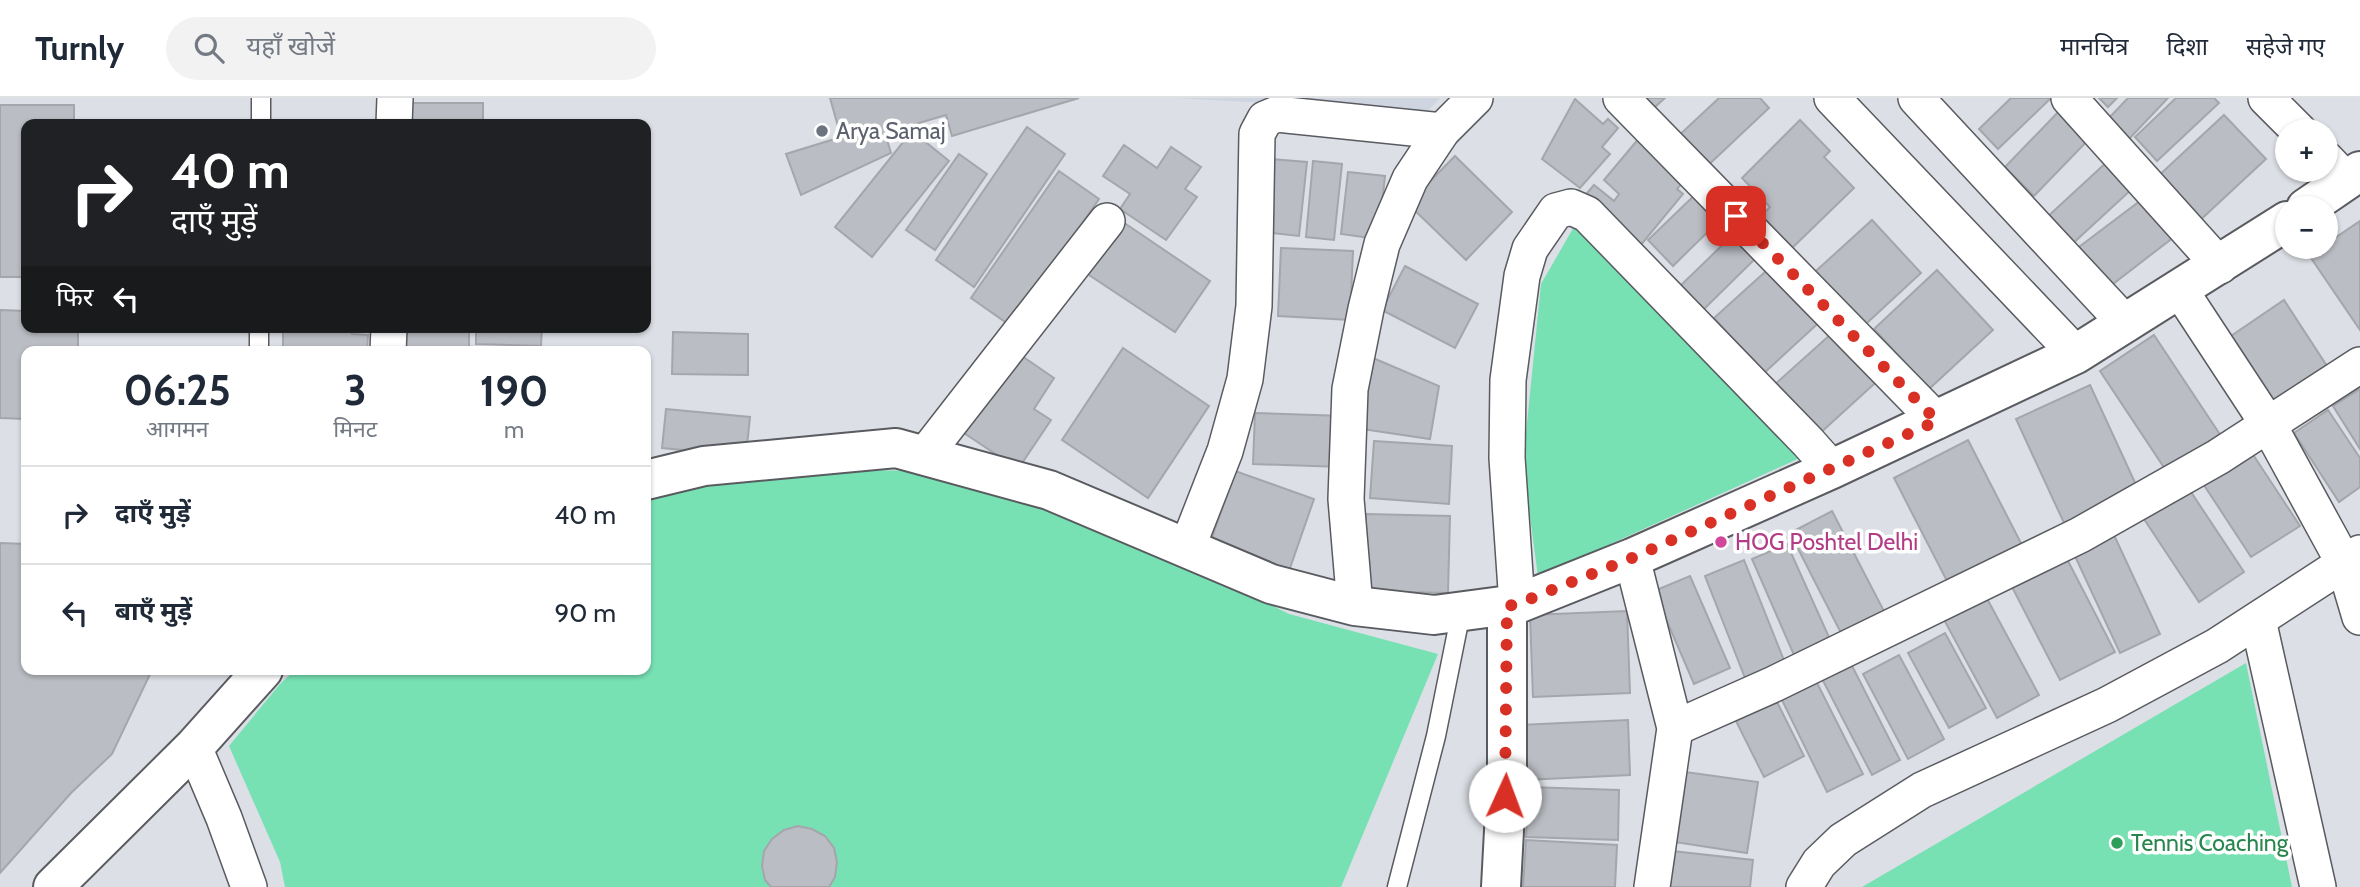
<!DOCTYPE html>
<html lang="hi">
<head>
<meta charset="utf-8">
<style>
  :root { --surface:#fff; --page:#f2f2f3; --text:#1f2937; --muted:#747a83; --line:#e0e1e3 }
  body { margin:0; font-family:Cabin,"Noto Sans Devanagari",sans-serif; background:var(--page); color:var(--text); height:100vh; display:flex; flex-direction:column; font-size:26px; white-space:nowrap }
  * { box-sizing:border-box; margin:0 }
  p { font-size:23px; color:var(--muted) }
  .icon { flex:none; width:38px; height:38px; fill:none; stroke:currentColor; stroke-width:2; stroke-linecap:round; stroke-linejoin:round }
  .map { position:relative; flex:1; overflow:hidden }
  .side { position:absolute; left:21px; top:248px; width:630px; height:329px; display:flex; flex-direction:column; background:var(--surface); border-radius:14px; box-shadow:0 2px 5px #0004 }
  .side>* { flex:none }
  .hud { position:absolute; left:21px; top:21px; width:630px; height:214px; border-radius:14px; box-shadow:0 2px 5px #0004; background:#202124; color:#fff; overflow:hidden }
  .tools { position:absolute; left:2275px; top:21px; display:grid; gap:14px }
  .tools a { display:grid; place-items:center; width:63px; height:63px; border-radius:50%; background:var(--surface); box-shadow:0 2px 5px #0004; font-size:35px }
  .pin { position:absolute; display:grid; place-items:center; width:60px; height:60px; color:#fff; margin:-30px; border-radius:14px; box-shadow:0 4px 10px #0006 }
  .me { position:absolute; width:77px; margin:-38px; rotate:2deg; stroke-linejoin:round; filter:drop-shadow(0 0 5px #0008) }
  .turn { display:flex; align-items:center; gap:24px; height:147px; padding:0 35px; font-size:32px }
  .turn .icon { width:91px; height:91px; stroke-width:2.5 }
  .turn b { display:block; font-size:49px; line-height:60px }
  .then { display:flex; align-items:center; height:66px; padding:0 35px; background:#0003; gap:14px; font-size:26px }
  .eta { display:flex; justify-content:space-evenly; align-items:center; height:119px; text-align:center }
  .eta b { font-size:42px; font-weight:700; line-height:49px }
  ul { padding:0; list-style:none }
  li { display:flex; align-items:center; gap:21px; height:98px; padding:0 35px; border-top:2px solid var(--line) }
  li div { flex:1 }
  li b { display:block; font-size:26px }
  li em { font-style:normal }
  header { display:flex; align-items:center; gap:42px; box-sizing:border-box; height:98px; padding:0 35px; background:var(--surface); border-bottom:2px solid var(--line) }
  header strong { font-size:33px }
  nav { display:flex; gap:38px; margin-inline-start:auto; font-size:24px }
  .search { width:490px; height:63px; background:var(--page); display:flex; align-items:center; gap:18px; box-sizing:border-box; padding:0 24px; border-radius:38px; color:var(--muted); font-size:26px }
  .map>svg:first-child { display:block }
  .built { fill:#cfd4e1 }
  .green { fill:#77e1b4 }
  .building { fill:#babdc3; stroke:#a4a6ac; stroke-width:2 }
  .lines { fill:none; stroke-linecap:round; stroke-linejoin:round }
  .lane-casing { stroke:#595b60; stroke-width:21 }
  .street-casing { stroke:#595b60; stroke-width:38 }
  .secondary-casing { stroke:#595b60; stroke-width:42 }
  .lane { stroke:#fff; stroke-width:18 }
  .street { stroke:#fff; stroke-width:35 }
  .secondary { stroke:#fff; stroke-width:38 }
  .route { stroke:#d93025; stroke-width:12; stroke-dasharray:0 21.6 }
  .worship-dot { fill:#6b7280; stroke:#fff; stroke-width:2.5 }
  .hotel-dot { fill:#d1479c; stroke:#fff; stroke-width:2.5 }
  .leisure-dot { fill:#2e9e5b; stroke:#fff; stroke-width:2.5 }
  .labels { text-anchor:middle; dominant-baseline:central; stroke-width:7; stroke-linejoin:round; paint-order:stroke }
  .worship-label { font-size:23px; fill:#5b616d; stroke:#fff; text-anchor:start }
  .hotel-label { font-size:23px; fill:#b23c85; stroke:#fff; text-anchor:start }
  .leisure-label { font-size:23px; fill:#27864d; stroke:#fff; text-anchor:start }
</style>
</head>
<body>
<header>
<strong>Turnly</strong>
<div class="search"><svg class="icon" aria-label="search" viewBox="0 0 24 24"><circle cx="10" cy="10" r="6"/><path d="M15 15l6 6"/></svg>यहाँ खोजें</div>
<nav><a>मानचित्र</a><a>दिशा</a><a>सहेजे गए</a></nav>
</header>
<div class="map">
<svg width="2360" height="789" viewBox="0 0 2360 789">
  <rect width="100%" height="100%" fill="#dcdfe5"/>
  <path class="built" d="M1175 0H1440L1416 25 1319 8Z"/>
  <g class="green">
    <path d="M1575 127 1802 359 1538 479 1523 365 1541 186Z"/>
    <path d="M738 371 946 373 1148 445 1289 516 1438 556 1341 789H285L280 764 229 648 280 586 295 572H646V400Z"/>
    <path d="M2246 565 2292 789H1862Z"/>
  </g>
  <g class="building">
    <path d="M830 0H1079L952 38 946 17 885 35 891 55 801 97 786 56 841 39Z"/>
    <path d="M1633 0H1665L1647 16Z"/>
    <path d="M1719 0H1760L1769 10 1702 73 1674 42Z"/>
    <path d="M2011 0H2051L1998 51 1979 31Z"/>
    <path d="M2099 0H2117L2108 9Z"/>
    <path d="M2128 0H2168L2128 42 2107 22Z"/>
    <path d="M2176 0H2214L2219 5 2157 63 2135 39Z"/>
    <path d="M1575 1 1603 26 1608 21 1618 30 1602 49 1610 56 1580 90 1542 61Z"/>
    <rect x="412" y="5" width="71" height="21"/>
    <path d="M0 7H74V26H26V179H0Z"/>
    <path d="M2063 9 2092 38 2034 98 2005 69Z"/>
    <path d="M2224 17 2266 61 2196 126 2155 81Z"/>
    <path d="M1800 22 1830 53 1824 59 1854 90 1789 153 1758 121 1770 109 1742 80Z"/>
    <path d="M1027 29 1065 56 974 189 936 162Z"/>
    <path d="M912 33 949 63 872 159 835 129Z"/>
    <path d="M1640 39 1687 79 1677 91 1683 96 1640 148 1583 100 1594 87 1614 103 1619 96 1604 82Z"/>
    <path d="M1124 47 1157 70 1171 49 1201 69 1185 91 1197 99 1166 142 1120 111 1130 96 1103 78Z"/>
    <path d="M959 56 987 76 935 152 906 132Z"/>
    <path d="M1455 58 1512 114 1466 162 1408 106Z"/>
    <path d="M1271 61 1307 64 1299 138 1264 134Z"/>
    <path d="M1313 63 1342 66 1334 142 1306 139Z"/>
    <path d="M2108 63 2133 90 2070 148 2045 121Z"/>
    <path d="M1059 73 1099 101 1011 228 971 200Z"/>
    <path d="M1348 74 1385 78 1378 141 1341 136Z"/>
    <path d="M1701 91 1725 117 1673 168 1648 142Z"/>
    <path d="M2144 100 2174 139 2109 189 2079 149Z"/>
    <path d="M1117 120 1210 183 1175 234 1083 173Z"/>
    <path d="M1872 122 1921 175 1855 236 1806 182Z"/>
    <path d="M2360 123V232L2309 157 2322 149H2326V146Z"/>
    <path d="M1740 130 1763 153 1701 214 1678 190Z"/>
    <path d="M1281 150 1353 153 1350 222 1278 218Z"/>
    <path d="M1775 165 1825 219 1764 275 1714 220Z"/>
    <path d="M1405 168 1478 206 1455 250 1382 212Z"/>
    <path d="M1937 172 1993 232 1929 291 1874 231Z"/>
    <path d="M2284 202 2327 268 2271 305 2228 240Z"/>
    <path d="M0 212 26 213V229H78V249L130 251V254H26V321L0 320Z"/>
    <path d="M1840 228 1884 277 1818 337 1773 288Z"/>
    <path d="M283 229H352V236L368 237 367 254H283Z"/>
    <rect x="403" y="229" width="66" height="25"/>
    <path d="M476 229H542L541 248 476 246Z"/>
    <path d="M673 234 748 236V277L672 276Z"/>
    <path d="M2154 237 2221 338 2167 374 2100 273Z"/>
    <path d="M1123 250 1209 308 1148 400 1062 342Z"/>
    <path d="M1019 256 1054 280 1034 311 1051 322 1018 371 961 333Z"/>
    <path d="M1366 257 1439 288 1430 341 1355 330Z"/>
    <path d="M2090 287 2138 391 2064 425 2016 321Z"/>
    <path d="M2360 291V351L2333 308Z"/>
    <path d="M666 311 750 319 746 358 662 350Z"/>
    <path d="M2328 312 2360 360V389L2339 404 2294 335Z"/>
    <path d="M1255 315 1344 318 1342 369 1253 366Z"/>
    <path d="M1968 342 2024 451 1950 489 1894 380Z"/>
    <path d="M1374 343 1452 348 1449 406 1370 400Z"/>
    <path d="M2248 349 2300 428 2251 459 2200 381Z"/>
    <path d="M1235 373 1314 401 1289 473 1210 446Z"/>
    <path d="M2187 388 2244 474 2199 504 2142 418Z"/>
    <path d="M1832 413 1886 517 1843 539 1790 435Z"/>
    <path d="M1366 416 1450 418 1448 495 1364 493Z"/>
    <path d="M2114 437 2160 536 2120 555 2074 456Z"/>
    <path d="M0 445 26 446V572H152L112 656 71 695 0 775Z"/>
    <path d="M1787 446 1833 548 1797 564 1752 461Z"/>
    <path d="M2067 461 2115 554 2060 582 2012 489Z"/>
    <path d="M1744 462 1787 570 1747 585 1705 478Z"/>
    <path d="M1690 478 1730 570 1694 586 1654 493Z"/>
    <path d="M1984 495 2039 597 1997 620 1942 518Z"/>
    <path d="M1627 513 1630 595 1533 599 1530 517Z"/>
    <path d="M1945 535 1986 610 1949 630 1908 555Z"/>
    <path d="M1899 557 1944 641 1908 661 1863 576Z"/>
    <path d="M1849 562 1900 662 1872 677 1820 577Z"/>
    <path d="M1815 581 1863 676 1827 694 1780 598Z"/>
    <path d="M1776 602 1804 658 1764 679 1736 623Z"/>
    <path d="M1628 622 1630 677 1523 682 1520 627Z"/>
    <path d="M1678 673 1758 684 1747 755 1668 743Z"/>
    <path d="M1528 689 1619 692 1618 742 1526 739Z"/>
    <path d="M798 728 812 731 825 738 834 750 837 764 835 779 829 789H771L765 782 762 768 764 753 772 741 784 732Z"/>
    <path d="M1526 742 1617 747 1615 789H1523Z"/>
    <path d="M1663 752 1753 762 1750 789H1659Z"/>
  </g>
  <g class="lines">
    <defs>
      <g id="lane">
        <path d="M261 26V0"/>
        <path d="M259 254V229"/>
        <path d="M1397 789 1436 638 1461 514"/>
      </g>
      <g id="street">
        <path d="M1621 0 1937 323"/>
        <path d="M1832 0 2076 256"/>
        <path d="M1916 0 2126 226"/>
        <path d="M2069 0 2220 168"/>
        <path d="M2266 0 2299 33"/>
        <path d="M394 26 395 0"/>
        <path d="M2326 61 2347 83"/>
        <path d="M2180 192 2268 326 2344 465 2360 519"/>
        <path d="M388 254 389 229"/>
        <path d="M924 358 1107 123"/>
        <path d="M1187 450 1225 353 1245 281 1254 208 1257 36 1265 21 1277 16 1442 33"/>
        <path d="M1632 460 1675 630 1652 789"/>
        <path d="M1517 506 1507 360 1508 282 1522 178 1530 151 1556 113 1571 109 1587 116 1808 344 1832 371"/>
        <path d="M1355 508 1346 401 1350 291 1366 211 1382 146 1410 81 1442 33 1475 0"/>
        <path d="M2258 522 2318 789"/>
        <path d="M1675 630 1774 586 2080 437 2218 359 2360 267"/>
        <path d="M194 649 224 720 249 789"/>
        <path d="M1804 789 1819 765 1843 742 1922 692 2107 607 2217 548 2360 455"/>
      </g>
      <g id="secondary">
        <path d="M2306 110 2360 73"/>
        <path d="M646 382 704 368 896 350 1049 392 1271 486 1355 508 1434 517 1517 506 1632 460 1832 371 2076 256 2287 123"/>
        <path d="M53 789 194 649 263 572"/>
        <path d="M1501 789 1507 676V508"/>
      </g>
    </defs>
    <use href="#lane" class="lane-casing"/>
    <use href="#street" class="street-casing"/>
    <use href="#secondary" class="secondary-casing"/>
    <use href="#lane" class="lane"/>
    <use href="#street" class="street"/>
    <use href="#secondary" class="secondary"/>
  </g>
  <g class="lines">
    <path class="route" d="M1505 698 1507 508 1517 506 1632 460 1937 323 1736 118"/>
  </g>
  <circle class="worship-dot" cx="822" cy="33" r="7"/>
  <circle class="hotel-dot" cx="1721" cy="444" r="7"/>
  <circle class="leisure-dot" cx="2117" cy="745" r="7"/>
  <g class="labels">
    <g class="worship-label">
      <text x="836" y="33">Arya Samaj</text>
    </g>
    <g class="hotel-label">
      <text x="1735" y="444">HOG Poshtel Delhi</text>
    </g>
    <g class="leisure-label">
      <text x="2131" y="745">Tennis Coaching</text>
    </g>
  </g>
</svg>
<div class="tools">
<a>+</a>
<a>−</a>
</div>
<div class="pin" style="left:1736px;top:118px;background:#d93025"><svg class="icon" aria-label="arrive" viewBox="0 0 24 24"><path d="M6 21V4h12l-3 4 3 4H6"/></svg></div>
<svg class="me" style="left:1505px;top:698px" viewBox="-20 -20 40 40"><circle r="19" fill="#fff"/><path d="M0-13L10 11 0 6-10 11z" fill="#d93025"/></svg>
<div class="hud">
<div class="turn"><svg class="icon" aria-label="right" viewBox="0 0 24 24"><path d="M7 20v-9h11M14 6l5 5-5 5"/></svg><div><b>40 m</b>दाएँ मुड़ें</div></div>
<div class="then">फिर<svg class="icon" aria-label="left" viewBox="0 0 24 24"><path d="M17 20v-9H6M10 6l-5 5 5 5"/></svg></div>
</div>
<section class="side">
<div class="eta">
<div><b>06:25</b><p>आगमन</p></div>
<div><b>3</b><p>मिनट</p></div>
<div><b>190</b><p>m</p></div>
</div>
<ul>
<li><svg class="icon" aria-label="right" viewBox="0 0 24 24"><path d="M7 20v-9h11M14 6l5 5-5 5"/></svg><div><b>दाएँ मुड़ें</b></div><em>40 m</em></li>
<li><svg class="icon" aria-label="left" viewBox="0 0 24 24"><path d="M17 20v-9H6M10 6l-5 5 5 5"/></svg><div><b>बाएँ मुड़ें</b></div><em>90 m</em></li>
</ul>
</section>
</div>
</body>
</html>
